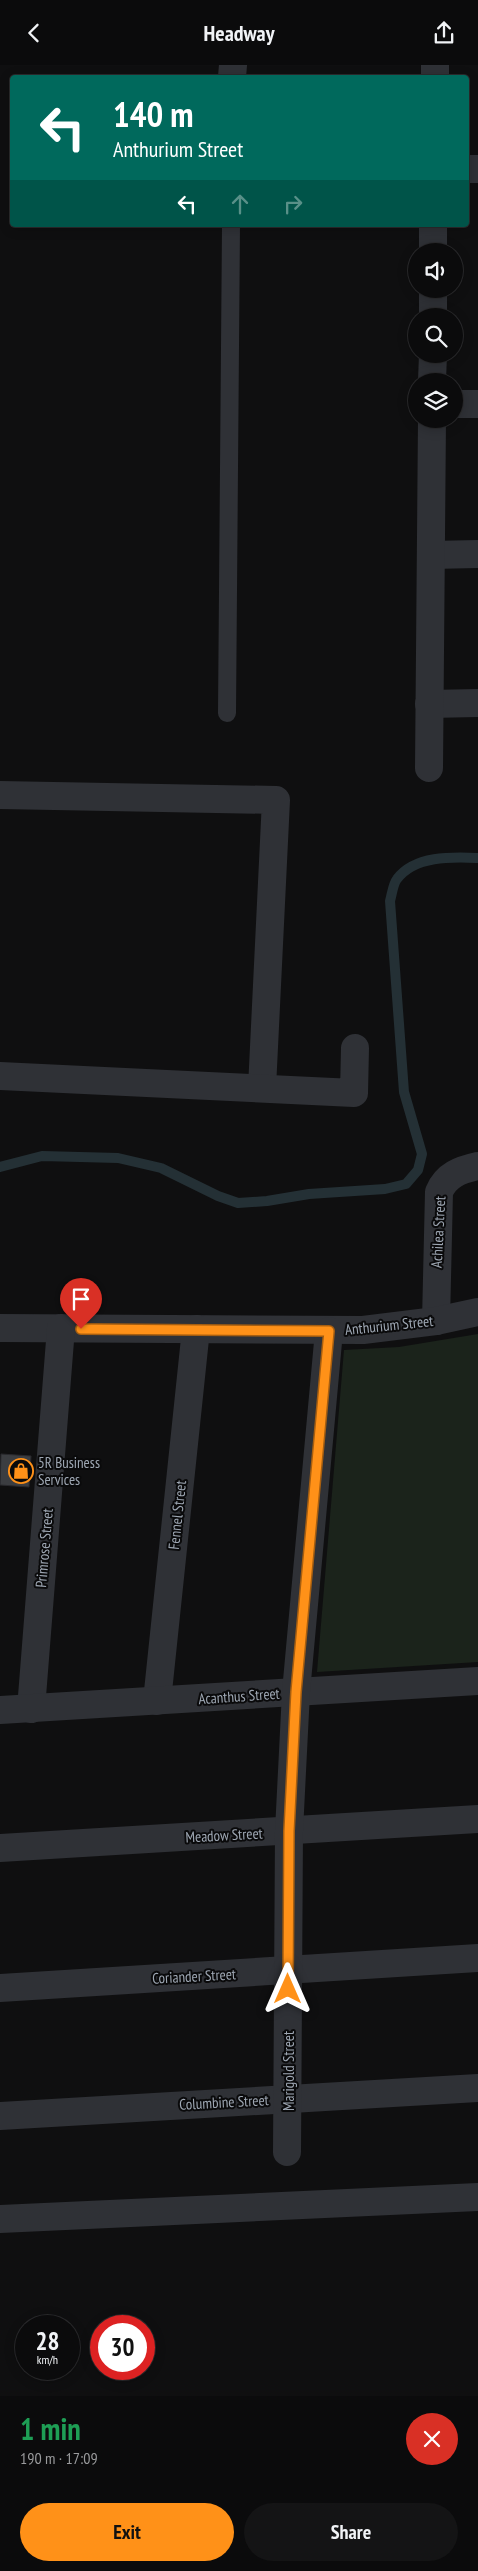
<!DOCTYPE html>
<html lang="en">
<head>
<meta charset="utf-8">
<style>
  :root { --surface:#0b0b0c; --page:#141415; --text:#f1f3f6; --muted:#9a9b9d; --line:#2b2b2d; --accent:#ff9118 }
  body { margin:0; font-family:"PT Sans Narrow",sans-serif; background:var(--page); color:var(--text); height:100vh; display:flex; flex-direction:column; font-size:19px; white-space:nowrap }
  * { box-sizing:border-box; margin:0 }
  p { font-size:16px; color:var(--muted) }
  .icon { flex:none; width:28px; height:28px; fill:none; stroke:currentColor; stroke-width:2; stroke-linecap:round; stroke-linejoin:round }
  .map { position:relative; height:2331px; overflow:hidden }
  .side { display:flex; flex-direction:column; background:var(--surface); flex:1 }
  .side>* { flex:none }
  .guide { position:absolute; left:10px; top:10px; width:459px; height:152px; border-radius:5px; box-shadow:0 2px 12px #0003,0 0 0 1px var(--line); background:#00695c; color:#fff; overflow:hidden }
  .controls { position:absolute; left:408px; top:178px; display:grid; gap:10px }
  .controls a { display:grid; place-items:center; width:55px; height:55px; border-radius:50%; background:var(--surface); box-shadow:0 2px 12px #0003,0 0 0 1px var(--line); font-size:25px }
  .speed { position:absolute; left:15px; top:2250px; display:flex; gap:10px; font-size:25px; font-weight:700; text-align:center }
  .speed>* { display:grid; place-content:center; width:65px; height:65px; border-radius:50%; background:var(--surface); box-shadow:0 2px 12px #0003,0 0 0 1px var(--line); line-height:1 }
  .speed small { font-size:12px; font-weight:400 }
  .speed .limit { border:8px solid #d22; background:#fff; color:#111 }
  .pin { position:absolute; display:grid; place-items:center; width:42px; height:42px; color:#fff; margin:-51px -21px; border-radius:50% 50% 50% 0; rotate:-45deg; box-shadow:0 0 5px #0007 }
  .pin .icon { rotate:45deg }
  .me { position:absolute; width:55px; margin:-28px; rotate:0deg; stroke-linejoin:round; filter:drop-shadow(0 0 4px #0008) }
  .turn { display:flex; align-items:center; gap:18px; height:105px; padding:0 20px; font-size:22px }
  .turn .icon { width:65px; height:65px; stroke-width:2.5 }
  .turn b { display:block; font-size:35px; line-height:42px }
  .lanes { display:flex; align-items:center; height:48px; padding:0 20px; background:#0003; justify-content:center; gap:25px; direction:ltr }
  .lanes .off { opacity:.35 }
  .round { display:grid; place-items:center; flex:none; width:52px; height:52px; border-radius:26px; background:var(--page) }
  .headline { display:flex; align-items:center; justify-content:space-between; height:85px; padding:0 20px }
  h1 { font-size:30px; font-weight:800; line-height:38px; color:#1e9e55 }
  .button { display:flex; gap:10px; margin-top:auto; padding:10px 20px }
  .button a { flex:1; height:58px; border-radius:30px; background:var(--accent); color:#111; font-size:20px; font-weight:800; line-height:58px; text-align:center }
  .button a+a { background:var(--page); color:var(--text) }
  header { display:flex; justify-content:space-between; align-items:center; height:65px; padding:0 20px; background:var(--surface); font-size:22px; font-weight:800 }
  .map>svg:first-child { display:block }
  .green { fill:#1b231b }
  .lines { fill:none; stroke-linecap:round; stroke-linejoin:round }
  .stream { stroke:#243035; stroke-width:10 }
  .building { fill:#3b3d41; stroke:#29292d }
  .lane { stroke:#2f3136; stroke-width:18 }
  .street { stroke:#2f3136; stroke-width:28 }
  .route-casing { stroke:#a65e10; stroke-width:12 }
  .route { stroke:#ff9118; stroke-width:9 }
  .labels { text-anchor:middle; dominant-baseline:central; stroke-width:4; stroke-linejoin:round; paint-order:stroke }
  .street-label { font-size:15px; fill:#9ea7b3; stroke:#0a0a0b }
  .poi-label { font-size:15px; fill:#9ea7b3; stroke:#0a0a0b; text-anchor:start }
</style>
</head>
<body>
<header><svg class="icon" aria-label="back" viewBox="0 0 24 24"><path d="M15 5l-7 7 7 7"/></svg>Headway<svg class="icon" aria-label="share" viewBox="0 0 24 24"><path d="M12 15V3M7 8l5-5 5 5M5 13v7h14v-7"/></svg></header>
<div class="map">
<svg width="478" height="2331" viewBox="0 0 478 2331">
  <rect width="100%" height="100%" fill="#0f0f10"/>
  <path class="green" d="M478 1269V1597L317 1607 344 1285 399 1282Z"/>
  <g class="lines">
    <path class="stream" d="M0 1102 42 1091 118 1093 161 1103 218 1131 238 1138 267 1136 309 1129 385 1124 406 1119 418 1105 422 1089 404 1027 390 836C392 829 393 819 397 814 415 790 453 792 478 793"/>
  </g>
  <path class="building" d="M1 1389 31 1391 29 1422 0 1420Z"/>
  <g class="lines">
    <path class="lane" d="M227 648 231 160"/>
    <g class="street">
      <path d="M232 12 233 0"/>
      <path d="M435 12V0"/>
      <path d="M466 104H478"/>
      <path d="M433 186V160"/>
      <path d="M433 251V224"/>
      <path d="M432 316 433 289"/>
      <path d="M454 339H478"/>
      <path d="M431 490 478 489"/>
      <path d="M429 639 478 638"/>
      <path d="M429 703 432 354"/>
      <path d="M0 730 276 735 262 1023"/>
      <path d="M0 1011 354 1028 355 983"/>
      <path d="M436 1256 439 1127C446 1110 460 1105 478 1101"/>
      <path d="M0 1263 363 1265 436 1256 478 1247"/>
      <path d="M157 1636 196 1264"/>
      <path d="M31 1644 61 1263"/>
      <path d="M0 1645 478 1616"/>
      <path d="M0 1783 478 1754"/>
      <path d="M0 1923 478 1893"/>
      <path d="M0 2051 478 2023"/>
      <path d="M287 2087 289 1766 296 1627 329 1266"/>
      <path d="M0 2154 478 2132"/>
    </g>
  </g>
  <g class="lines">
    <defs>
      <path id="route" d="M81 1264 329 1266 296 1627 289 1766 288 1924"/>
    </defs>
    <use href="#route" class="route-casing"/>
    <use href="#route" class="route"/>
  </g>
  <defs>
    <symbol id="shop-ring" viewBox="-11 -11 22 22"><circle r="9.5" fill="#0a0a0b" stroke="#ff9118" stroke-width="1.5"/><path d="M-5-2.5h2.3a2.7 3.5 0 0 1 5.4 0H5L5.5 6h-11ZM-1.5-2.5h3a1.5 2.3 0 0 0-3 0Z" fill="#ff9118"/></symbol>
  </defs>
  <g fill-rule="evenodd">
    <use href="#shop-ring" x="7" y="1392" width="28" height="28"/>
  </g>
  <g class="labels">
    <g class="street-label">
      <text transform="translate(438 1167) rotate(-87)">Achilea Street</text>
      <text transform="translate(389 1260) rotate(-6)">Anthurium Street</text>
      <text transform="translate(177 1450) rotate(-84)">Fennel Street</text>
      <text transform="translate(44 1483) rotate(-85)">Primrose Street</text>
      <text transform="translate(239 1631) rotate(-4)">Acanthus Street</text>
      <text transform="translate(224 1770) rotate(-3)">Meadow Street</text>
      <text transform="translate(194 1911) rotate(-3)">Coriander Street</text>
      <text transform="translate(288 2006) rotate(-90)">Marigold Street</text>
      <text transform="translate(224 2037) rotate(-3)">Columbine Street</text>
    </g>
    <g class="poi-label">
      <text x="38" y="1397">5R Business<tspan x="38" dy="17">Services</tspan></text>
    </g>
  </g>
</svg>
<div class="controls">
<a><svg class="icon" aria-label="sound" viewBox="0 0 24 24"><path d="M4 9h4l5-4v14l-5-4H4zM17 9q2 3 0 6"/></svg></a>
<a><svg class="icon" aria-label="search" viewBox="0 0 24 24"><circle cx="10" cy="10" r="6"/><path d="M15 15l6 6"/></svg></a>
<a><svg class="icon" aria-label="layers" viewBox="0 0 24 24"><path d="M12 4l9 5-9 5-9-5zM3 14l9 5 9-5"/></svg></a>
</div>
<div class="speed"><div>28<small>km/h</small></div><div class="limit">30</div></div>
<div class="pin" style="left:81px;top:1264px;background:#d93025"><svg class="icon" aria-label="arrive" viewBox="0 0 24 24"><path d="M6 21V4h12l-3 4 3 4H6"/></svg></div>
<svg class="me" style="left:288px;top:1924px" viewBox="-20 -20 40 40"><path d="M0-17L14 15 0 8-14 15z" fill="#ff9118" stroke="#fff" stroke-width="4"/></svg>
<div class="guide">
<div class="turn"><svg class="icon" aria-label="left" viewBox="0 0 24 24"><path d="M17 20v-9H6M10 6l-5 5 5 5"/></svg><div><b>140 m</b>Anthurium Street</div></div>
<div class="lanes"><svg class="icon" aria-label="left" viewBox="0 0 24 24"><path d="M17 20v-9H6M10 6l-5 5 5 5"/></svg><svg class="icon off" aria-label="ahead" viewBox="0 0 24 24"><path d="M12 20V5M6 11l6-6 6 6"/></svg><svg class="icon off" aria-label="right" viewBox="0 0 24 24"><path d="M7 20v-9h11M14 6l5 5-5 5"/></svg></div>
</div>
</div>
<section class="side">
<div class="headline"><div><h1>1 min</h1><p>190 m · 17:09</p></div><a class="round" style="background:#d93025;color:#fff"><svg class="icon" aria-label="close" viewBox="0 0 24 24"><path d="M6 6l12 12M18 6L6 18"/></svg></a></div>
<div class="button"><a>Exit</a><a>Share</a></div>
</section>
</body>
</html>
